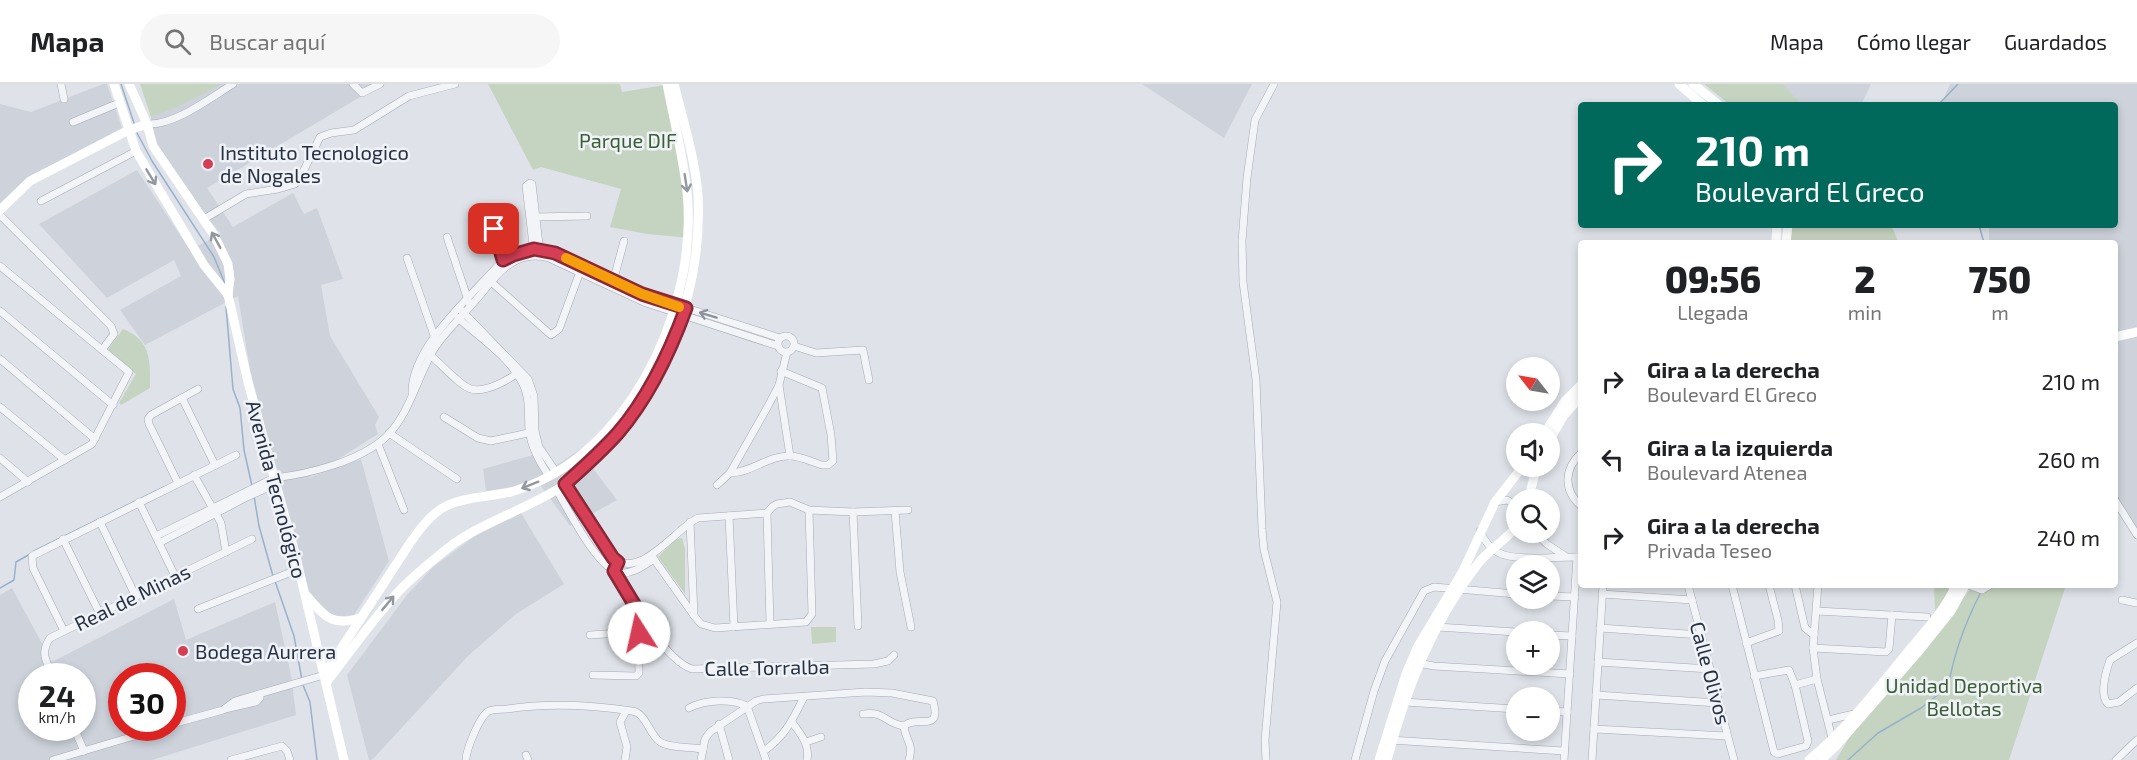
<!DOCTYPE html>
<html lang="es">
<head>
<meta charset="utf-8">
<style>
  :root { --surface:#fff; --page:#f6f6f6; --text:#202124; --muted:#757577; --line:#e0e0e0 }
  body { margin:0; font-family:"Exo 2",sans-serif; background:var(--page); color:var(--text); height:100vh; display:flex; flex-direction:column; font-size:22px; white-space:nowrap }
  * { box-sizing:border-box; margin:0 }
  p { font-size:20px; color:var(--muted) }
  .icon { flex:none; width:33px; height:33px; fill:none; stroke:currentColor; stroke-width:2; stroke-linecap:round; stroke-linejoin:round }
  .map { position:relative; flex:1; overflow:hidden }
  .details { position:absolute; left:1578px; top:156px; width:540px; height:348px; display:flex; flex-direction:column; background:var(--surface); border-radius:6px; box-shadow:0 3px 9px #0003 }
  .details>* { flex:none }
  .top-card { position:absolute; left:1578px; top:18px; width:540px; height:126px; border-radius:6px; box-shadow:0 3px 9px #0003; background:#00695c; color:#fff; overflow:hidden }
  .needle { width:39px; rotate:301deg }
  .buttons { position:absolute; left:1506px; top:273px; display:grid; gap:12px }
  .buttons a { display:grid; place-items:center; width:54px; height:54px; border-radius:50%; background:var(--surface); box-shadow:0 3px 9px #0003; font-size:30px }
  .speed { position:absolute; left:18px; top:579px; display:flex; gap:12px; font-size:30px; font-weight:700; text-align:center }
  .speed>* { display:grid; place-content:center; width:78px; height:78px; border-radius:50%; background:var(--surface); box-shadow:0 3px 9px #0003; line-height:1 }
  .speed small { font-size:15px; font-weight:400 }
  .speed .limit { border:9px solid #d22; background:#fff; color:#111 }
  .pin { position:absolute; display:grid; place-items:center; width:51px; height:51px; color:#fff; margin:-26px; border-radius:12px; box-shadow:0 3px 9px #0006 }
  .me { position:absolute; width:66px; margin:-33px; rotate:350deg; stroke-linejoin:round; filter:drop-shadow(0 0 4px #0008) }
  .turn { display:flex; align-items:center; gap:21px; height:126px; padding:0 18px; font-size:27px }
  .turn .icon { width:78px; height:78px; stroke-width:2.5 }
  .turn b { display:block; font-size:42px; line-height:51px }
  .eta { display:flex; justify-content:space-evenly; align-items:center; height:102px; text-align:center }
  .eta b { font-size:36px; font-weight:800; line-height:42px }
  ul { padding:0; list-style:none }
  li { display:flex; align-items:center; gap:18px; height:78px; padding:0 18px }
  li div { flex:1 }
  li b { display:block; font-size:22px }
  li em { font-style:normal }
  header { display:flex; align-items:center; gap:36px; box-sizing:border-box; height:84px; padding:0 30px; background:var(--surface); border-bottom:2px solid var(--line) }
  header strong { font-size:28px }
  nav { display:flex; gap:33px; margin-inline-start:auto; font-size:21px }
  .search { width:420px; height:54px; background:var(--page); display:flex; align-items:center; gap:15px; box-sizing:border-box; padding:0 21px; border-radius:33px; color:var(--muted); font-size:22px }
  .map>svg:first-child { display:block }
  .built { fill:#cdd2db; fill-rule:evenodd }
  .green { fill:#c5d4c0 }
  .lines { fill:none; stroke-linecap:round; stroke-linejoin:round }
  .stream { stroke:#98b1cb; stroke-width:1.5 }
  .street-casing { stroke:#a4aab3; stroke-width:8 }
  .street { stroke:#f2f4f7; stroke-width:7 }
  .secondary { stroke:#fff; stroke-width:9 }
  .oneway { stroke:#9398a0 }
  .oneway2 { stroke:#8c929c }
  .route-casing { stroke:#8a2837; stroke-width:15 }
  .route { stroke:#d53e55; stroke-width:10 }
  .slow { stroke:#f59e0b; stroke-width:10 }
  .poi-dot { fill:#d53e55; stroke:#eff2f7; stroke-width:2 }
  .labels { text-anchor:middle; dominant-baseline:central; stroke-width:5; stroke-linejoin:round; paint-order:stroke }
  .park-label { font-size:20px; fill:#3c5e34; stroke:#eff2f7 }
  .poi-label { font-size:20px; fill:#273141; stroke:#eff2f7; text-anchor:start }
  .street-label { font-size:20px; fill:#273141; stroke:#eff2f7 }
</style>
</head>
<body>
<header>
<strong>Mapa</strong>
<div class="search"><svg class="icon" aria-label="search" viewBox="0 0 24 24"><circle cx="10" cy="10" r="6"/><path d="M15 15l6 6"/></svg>Buscar aquí</div>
<nav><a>Mapa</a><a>Cómo llegar</a><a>Guardados</a></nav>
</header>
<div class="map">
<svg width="2137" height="676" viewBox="0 0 2137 676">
  <rect width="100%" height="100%" fill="#dfe3e9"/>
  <g class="built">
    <path d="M103 0H107L122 44 26 95 0 120V20L31 28Z"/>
    <path d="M222 0H382L207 104 233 143 293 109 304 130 317 124 343 195 321 201 330 252 379 333 375 341 378 350 308 394 361 375 389 477 354 531 335 533 309 514 250 286 238 212 145 261 120 226 181 192 174 176 107 214 39 140 137 86 190 166 221 150 191 114 153 56 151 33Z"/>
    <path d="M1142 0H1252L1224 54Z"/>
    <path d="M1779 0H1871L1861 21H1798Z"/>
    <path d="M1950 0H2137V447L2115 414V159H1989V141H2115V21H1941Z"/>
    <path d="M579 366 617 416 570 442 536 395 513 403 486 407 483 385 533 371 543 390Z"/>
    <path d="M521 429 564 500 516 530 468 572 372 676H369L347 591 407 511 433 483 475 452Z"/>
    <path d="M12 504 52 578 174 515 186 556 275 518 291 591 296 631 152 676H0V511ZM32 592H82V644H32ZM122 592H172V644H122Z"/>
  </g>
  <g class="green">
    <path d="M140 0H222L174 24 151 33Z"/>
    <path d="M488 0H620L622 8 671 0 690 154 647 150 610 143 621 105 541 83 533 86Z"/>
    <path d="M1704 0H1782L1803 21H1730Z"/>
    <path d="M1792 141H1891L1899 159H1790Z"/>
    <path d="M123 245C152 257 150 277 150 304L121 321 119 319 136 290 107 267Z"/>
    <path d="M682 454 685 465V510L658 473 676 455Z"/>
    <path d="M1974 501H2066L2009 676H1836L1857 640Z"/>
    <path d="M1934 503H1947L1950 507 1935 527Z"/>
    <path d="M811 543H836V558L812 560Z"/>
  </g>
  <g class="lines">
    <g class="stream">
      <path d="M121 0 134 39"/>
      <path d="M1938 21 1958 0"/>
      <path d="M136 47 152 77 214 173 225 200"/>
      <path d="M1979 141 1984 159"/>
      <path d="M226 223 233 305 240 324 244 366 252 402"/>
      <path d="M254 412 259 442 273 492"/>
      <path d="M34 467 164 403"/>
      <path d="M275 497 294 552 302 596"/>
      <path d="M0 504 14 496 16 478 30 470"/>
      <path d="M303 601 310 618 317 676"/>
      <path d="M1848 676 1878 649 1921 624 1948 603C1954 570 1965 539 1980 510"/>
    </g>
    <defs>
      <g id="street">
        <path d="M61 0 64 15"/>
        <path d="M353 0 362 9 380 0"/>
        <path d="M73 38 119 19"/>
        <path d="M147 40C174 42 210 14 233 0"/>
        <path d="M41 117 136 67"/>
        <path d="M0 131 111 242 114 250 102 266"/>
        <path d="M490 132 504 178"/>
        <path d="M533 133 587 132"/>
        <path d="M204 135 246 110 278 105 295 100 301 92 320 53 331 49 354 46 409 12 455 0"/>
        <path d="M447 153 469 219"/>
        <path d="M534 169 526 102 530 99 532 100 540 169"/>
        <path d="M407 174 435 254"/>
        <path d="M0 182 129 288 92 360 0 413"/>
        <path d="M489 196 551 251 559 245 581 185"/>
        <path d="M613 198 624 157"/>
        <path d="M0 227 113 321"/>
        <path d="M462 227 528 295 534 312 535 347 539 363 556 388"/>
        <path d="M458 234C480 254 510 273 523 300 530 314 528 331 529 346 531 362 540 379 549 392"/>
        <circle cx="786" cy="260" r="8"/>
        <path d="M794 262 816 269 863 266 869 296"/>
        <path d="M428 269C438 277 461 303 471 305 486 309 508 296 519 288"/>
        <path d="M0 275 95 355"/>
        <path d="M779 301 790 372"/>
        <path d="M412 309C411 262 474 210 503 176L513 171 534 165 555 169 643 210 780 254"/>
        <path d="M182 314 215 381"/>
        <path d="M0 323 65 376"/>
        <path d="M444 333 478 354 491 357 533 348"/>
        <path d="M389 349 457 395"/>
        <path d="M378 360 404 426"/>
        <path d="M1581 369C1564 385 1563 406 1581 422"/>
        <path d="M0 374 28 398"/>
        <path d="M730 389C751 389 769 371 790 372 800 372 812 378 822 381H828L833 377 831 351 822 304 781 287"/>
        <path d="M194 391 221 439 226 468"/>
        <path d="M178 399 149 340 148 335 151 331 198 305"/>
        <path d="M565 400 613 474C641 496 675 445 698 434L767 429 772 423 777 420 790 418 809 426 853 428 908 426"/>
        <path d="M717 401 730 389 768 322 779 301 787 268"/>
        <path d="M556 405C568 425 598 486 620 489 633 490 643 482 654 475"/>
        <path d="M2115 416 2137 451"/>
        <path d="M139 418 175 492"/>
        <path d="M1495 418 1507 416 1516 421"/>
        <path d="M895 427 900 488 911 543"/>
        <path d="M853 428 858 542"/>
        <path d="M767 429 770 540"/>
        <path d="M729 432 734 543"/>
        <path d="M100 438 136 513"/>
        <path d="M690 438 694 531"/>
        <path d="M1480 447C1484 456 1490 465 1499 469 1518 478 1558 472 1581 473"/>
        <path d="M1534 448 1547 460 1565 472"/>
        <path d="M156 452 274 394C309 390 362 377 388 351 409 329 417 296 431 270 442 250 461 234 475 217 486 205 496 189 510 180 522 172 535 170 549 174L646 219 778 262"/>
        <path d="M63 455 100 530"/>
        <path d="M159 459 247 413 280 398"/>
        <path d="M651 471 695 533 701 540 715 544 806 538 812 530 809 426"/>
        <path d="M618 478 614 487C629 512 664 576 692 585L874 580 888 577 894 571"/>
        <path d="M1688 501 1734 676"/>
        <path d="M1732 501 1774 668 1778 670 1806 662 1808 657 1795 601 1789 586 1754 592"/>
        <path d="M1795 501 1805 544 1814 551"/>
        <path d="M1818 501 1813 564 1817 595 1833 658"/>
        <path d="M1968 501 1982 506 1990 501"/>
        <path d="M1602 510 1692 516"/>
        <path d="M1550 512 1575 513"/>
        <path d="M2122 516 2137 519"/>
        <path d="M634 522 636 550"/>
        <path d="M198 525 299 485"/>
        <path d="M1817 527 1927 533"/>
        <path d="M1437 543 1516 548"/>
        <path d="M1600 544 1701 551"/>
        <path d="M64 547 33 484 32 472 236 371"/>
        <path d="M590 551 636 548"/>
        <path d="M1550 551 1572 552"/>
        <path d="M1746 559 1779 547 1778 536 1769 501"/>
        <path d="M2137 559 2110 576C2106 587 2099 611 2108 620L2119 618 2137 604"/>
        <path d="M1813 564 1886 568 1889 565 1892 531"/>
        <path d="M1598 578 1710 585"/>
        <path d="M1417 579 1434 582 1570 590"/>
        <path d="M593 591 636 592 639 589 638 555 640 530"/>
        <path d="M53 592C46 578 40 568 50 554L252 455"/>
        <path d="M1795 601 1817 595"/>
        <path d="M1596 611 1718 619"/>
        <path d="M1404 618 1516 625"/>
        <path d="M689 624C704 616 732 614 747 622L766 676"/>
        <path d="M225 625 256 618 260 614V610"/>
        <path d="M1550 627 1567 628"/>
        <path d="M1828 636 1854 630"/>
        <path d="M792 638C801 651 810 660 807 676"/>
        <path d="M172 640 223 626 235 617 324 591"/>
        <path d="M719 640 729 676"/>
        <path d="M904 642C905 657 914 658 909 676"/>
        <path d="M74 644 84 667"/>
        <path d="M1594 645 1727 652"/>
        <path d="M1390 656 1564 667"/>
        <path d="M806 658 821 653"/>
        <path d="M764 667C785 652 792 637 804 613"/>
        <path d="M526 671 528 676"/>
        <path d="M53 676 161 644"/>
        <path d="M231 676 282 662 287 667 290 676"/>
        <path d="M466 676C466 666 480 631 489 627 494 625 502 625 507 625 548 619 591 621 632 627 645 628 649 649 659 657 666 664 692 663 703 665"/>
        <path d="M625 676 627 663 620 638 626 627"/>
        <path d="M701 676 705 655 710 648 756 617 763 615 866 608 892 609 933 617C942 650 918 630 904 642 884 639 886 627 863 630"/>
        <path d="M1266 676 1265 656 1277 518 1264 466 1262 445 1256 296 1243 198 1242 157 1247 94 1255 36 1274 0"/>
        <path d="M1355 676 1374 607 1385 577 1424 507 1434 503 1516 510"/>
        <path d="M1564 676 1577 473"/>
        <path d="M1592 676 1603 501"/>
        <path d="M2116 676 2137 656"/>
      </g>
    </defs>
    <use href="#street" class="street-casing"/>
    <use href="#street" class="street"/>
    <g class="secondary">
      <path d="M114 0 136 67 204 181 228 211"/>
      <path d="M129 0 147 40 153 62 214 151 228 180 230 195 228 211 248 298 296 473 344 676"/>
      <path d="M1679 0 1703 21"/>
      <path d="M1693 0 1719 21"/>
      <path d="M0 126 30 97 127 47 147 40"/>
      <path d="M1776 159 1777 141"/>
      <path d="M1786 159 1788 141"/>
      <path d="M2115 253 2137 248"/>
      <path d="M1544 350 1565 317 1581 301"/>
      <path d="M1550 355 1564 331 1581 313"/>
      <path d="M1528 416 1537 382"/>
      <path d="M307 512C324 532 332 543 360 534"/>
      <path d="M324 591 410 459C420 445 431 429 448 421 468 412 490 413 511 408 521 405 531 401 540 397 640 350 698 213 687 108 683 72 674 36 667 0"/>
      <path d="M326 599C351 567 375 531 403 503 417 489 433 476 448 464 483 437 527 426 564 401 573 394 582 385 591 377 663 309 703 210 698 111 695 74 683 36 674 0"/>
      <path d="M1379 676 1406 590 1418 562 1463 487 1495 418 1523 382"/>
      <path d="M1387 676C1406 606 1432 539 1477 481 1488 466 1505 457 1516 443"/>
      <path d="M1809 676C1847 645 1879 603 1910 565 1927 545 1945 526 1956 501"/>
      <path d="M1821 676 1835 663 1919 567 1951 527 1965 501"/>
    </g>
  </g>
  <defs><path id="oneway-shaft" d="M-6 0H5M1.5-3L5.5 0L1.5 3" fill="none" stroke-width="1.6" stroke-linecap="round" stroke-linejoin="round" transform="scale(1.5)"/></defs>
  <g class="oneway">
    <use href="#oneway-shaft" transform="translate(151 93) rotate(59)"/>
    <use href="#oneway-shaft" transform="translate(686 99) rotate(81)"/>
    <use href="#oneway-shaft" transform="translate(216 156) rotate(-119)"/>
    <use href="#oneway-shaft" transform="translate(530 401) rotate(158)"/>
    <use href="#oneway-shaft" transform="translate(388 519) rotate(-50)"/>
  </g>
  <use class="oneway2" href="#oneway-shaft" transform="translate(708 231) rotate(-163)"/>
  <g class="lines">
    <defs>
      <path id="route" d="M494 145 503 176 513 171 534 165 555 169 642 210 686 224C670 268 649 313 618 349 602 367 583 384 565 400L613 474 618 478 614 487 640 530 639 549"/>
    </defs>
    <use href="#route" class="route-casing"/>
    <use href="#route" class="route"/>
    <path class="slow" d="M566 174 642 210 679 223"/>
  </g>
  <g class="poi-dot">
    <circle cx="208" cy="80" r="6"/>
    <circle cx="183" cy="567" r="6"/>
  </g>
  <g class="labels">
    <g class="park-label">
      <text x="628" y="56">Parque DIF</text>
      <text x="1964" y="601">Unidad Deportiva<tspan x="1964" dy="23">Bellotas</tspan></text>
    </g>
    <g class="poi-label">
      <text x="220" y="68">Instituto Tecnologico<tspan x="220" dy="23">de Nogales</tspan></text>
      <text x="195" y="567">Bodega Aurrera</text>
    </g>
    <g class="street-label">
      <text transform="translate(277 405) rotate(75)">Avenida Tecnológico</text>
      <text transform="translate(132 513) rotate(-26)">Real de Minas</text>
      <text transform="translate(767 583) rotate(-1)">Calle Torralba</text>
      <text transform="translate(1711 589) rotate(75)">Calle Olivos</text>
    </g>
  </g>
</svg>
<div class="buttons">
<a><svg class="needle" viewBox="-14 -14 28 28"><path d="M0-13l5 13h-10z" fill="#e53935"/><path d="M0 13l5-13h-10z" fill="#757577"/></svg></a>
<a><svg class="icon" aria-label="sound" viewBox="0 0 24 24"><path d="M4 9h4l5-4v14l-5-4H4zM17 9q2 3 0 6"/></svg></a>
<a><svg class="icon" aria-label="search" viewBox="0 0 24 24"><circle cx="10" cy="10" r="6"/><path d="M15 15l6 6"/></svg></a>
<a><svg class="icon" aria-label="layers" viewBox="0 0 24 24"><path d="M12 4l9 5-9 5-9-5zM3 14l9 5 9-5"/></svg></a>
<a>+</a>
<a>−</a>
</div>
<div class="speed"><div>24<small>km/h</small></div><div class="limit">30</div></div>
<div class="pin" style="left:494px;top:145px;background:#d93025"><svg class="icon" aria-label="arrive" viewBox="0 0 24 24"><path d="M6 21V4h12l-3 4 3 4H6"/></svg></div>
<svg class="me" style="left:639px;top:549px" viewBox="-20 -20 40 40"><circle r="19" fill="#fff"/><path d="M0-13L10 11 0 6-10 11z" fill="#d53e55"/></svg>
<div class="top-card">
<div class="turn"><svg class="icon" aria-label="right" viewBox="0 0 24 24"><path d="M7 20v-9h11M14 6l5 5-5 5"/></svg><div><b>210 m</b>Boulevard El Greco</div></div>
</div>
<section class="details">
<div class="eta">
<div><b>09:56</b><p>Llegada</p></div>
<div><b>2</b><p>min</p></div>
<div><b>750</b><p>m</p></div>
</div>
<ul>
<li><svg class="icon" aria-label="right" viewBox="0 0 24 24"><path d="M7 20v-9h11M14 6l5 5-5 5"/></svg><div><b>Gira a la derecha</b><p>Boulevard El Greco</p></div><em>210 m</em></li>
<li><svg class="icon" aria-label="left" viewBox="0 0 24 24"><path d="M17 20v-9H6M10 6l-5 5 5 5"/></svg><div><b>Gira a la izquierda</b><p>Boulevard Atenea</p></div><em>260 m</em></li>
<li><svg class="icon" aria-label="right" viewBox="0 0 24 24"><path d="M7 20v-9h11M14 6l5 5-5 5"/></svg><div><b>Gira a la derecha</b><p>Privada Teseo</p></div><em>240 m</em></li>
</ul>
</section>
</div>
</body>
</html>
